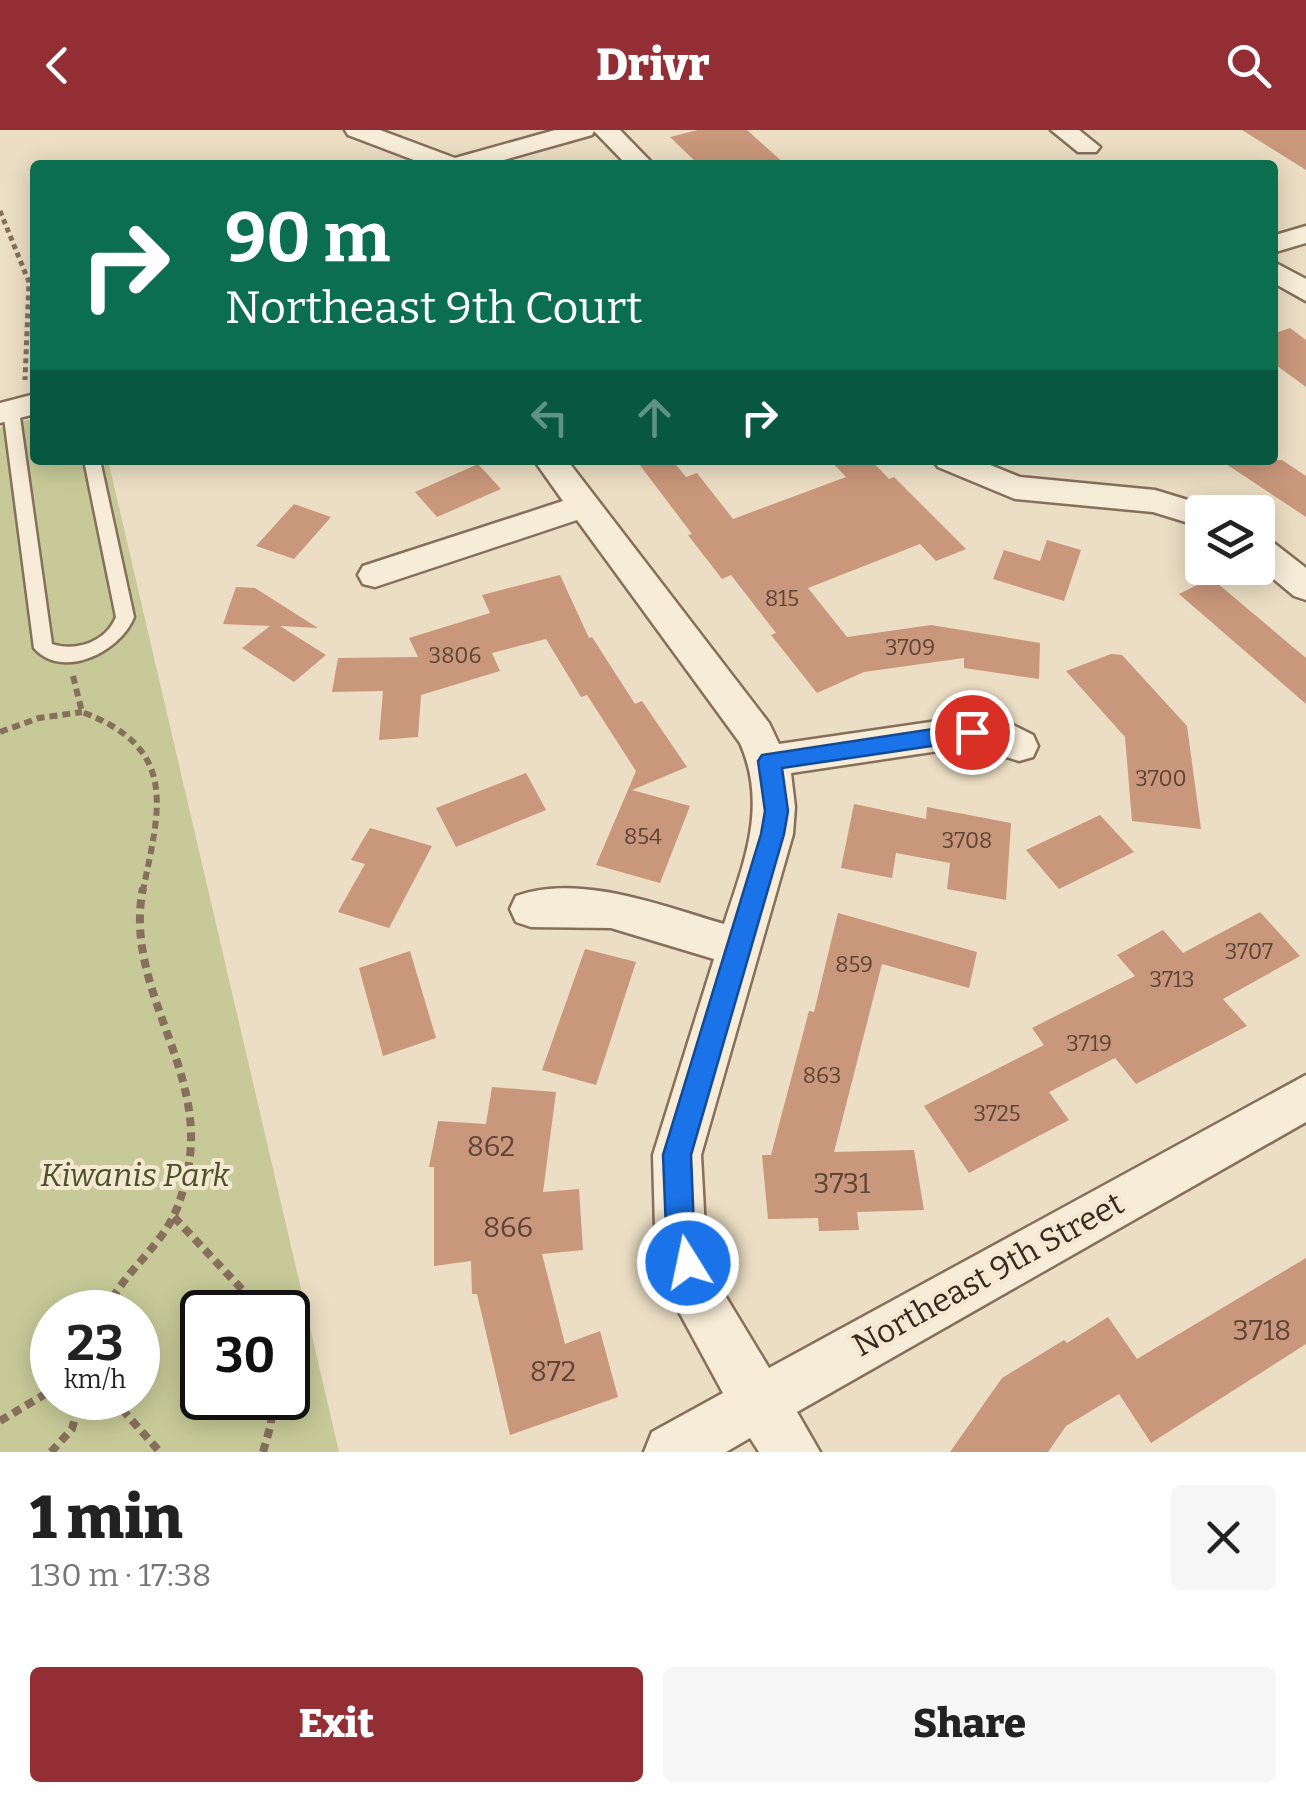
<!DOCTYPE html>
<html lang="en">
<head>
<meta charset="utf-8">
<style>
  :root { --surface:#fff; --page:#f6f6f6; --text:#222; --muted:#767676; --accent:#932e35 }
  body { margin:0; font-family:Bitter,serif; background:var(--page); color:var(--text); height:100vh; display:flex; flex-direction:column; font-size:38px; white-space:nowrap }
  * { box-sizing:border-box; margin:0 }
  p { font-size:32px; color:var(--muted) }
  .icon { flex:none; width:55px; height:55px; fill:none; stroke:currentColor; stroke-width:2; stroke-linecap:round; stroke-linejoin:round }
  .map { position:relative; height:1322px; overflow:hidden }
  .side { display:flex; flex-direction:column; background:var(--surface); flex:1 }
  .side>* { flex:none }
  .banner { position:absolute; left:30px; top:30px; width:1248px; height:305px; border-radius:10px; box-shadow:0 5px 25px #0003; background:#0b6e4f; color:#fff; overflow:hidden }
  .buttons { position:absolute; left:1185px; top:365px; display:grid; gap:20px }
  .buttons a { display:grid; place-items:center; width:90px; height:90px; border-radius:10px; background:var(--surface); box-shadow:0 5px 25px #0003; font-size:50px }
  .speed { position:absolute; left:30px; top:1160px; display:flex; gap:20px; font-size:50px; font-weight:700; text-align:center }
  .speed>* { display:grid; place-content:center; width:130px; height:130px; border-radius:50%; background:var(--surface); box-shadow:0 5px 25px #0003; line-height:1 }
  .speed small { font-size:25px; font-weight:400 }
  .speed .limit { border:5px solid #111; border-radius:15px; background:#fff; color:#111 }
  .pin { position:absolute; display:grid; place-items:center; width:85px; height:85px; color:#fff; margin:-42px; border:5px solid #fff; border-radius:50%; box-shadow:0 2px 10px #0007 }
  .me { position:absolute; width:110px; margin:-55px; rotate:350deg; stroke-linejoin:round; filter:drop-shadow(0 0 8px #0008) }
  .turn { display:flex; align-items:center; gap:35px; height:210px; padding:0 30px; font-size:45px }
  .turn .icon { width:130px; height:130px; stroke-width:2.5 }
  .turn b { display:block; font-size:70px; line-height:85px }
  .lanes { display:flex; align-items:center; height:95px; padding:0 30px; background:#0003; justify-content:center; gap:50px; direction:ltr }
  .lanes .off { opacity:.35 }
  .round { display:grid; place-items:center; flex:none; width:105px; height:105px; border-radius:10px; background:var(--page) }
  .headline { display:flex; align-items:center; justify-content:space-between; height:170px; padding:0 30px }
  h1 { font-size:60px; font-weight:800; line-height:75px }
  .button { display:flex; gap:20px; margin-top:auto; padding:20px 30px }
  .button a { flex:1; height:115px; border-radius:10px; background:var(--accent); color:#fff; font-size:40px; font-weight:800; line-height:115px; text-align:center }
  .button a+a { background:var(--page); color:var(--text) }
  header { display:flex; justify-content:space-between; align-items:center; height:130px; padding:0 30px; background:var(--accent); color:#fff; font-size:45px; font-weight:800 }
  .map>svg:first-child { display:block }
  .green { fill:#c7ca98; fill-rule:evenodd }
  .building { fill:#c9977b }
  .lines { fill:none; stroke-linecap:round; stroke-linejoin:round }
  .service-casing { stroke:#866f5b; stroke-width:5 }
  .minor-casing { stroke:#866f5b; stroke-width:5 }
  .path-far2 { stroke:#866f5b; stroke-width:5; stroke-dasharray:5 4; stroke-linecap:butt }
  .path-far1 { stroke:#866f5b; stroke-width:6; stroke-dasharray:8 5; stroke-linecap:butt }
  .path { stroke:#866f5b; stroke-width:8; stroke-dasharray:9 6; stroke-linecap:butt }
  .service { fill:#f7ecd7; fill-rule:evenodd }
  .minor { fill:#f7ecd7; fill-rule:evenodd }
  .route { fill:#1a73e8; stroke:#114b97; stroke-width:2.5 }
  .labels { text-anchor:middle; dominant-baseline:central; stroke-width:8; stroke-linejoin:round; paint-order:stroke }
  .number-label { font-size:22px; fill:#5c4436 }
  .near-number-label { font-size:28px; fill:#5c4436 }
  .near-park-label { font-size:32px; font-style:italic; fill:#4a5226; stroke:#f4e8d3 }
  .near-street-label { font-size:32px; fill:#37291f; stroke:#f4e8d3 }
</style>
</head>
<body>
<header><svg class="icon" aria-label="back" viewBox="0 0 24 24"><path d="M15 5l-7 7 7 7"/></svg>Drivr<svg class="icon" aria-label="search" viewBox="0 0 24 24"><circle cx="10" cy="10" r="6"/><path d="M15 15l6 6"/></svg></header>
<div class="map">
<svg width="1306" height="1322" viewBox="0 0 1306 1322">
  <rect width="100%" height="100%" fill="#ecdec4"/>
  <path class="green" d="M35 288V330H108L339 1322H0V298ZM52 1182H138V1268H52ZM202 1182H288V1268H202Z"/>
  <g class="building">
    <path d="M698 0H747L786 35H699L670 7Z"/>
    <path d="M1242 0H1306V40Z"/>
    <path d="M1290 198 1306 210V257L1272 232V204Z"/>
    <path d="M636 330H672L686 347 697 343 733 389 846 347 830 330H871L889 349 894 347 966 419 936 431 920 414 808 458 847 507 931 495 1040 513 1039 549 964 538V528L864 542 817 563 771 505 776 503 731 445 722 449 688 405 692 404Z"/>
    <path d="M1220 330H1282L1306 346V387Z"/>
    <path d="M478 334 501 359 437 387 415 362Z"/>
    <path d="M294 374 331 387 294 429 256 416Z"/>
    <path d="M1047 410 1081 420 1064 471 993 449 1004 420 1040 431Z"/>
    <path d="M560 445 589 508 592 507 635 574 642 571 687 637 632 660 690 676 660 753 596 735 636 641 587 565 581 567 546 509 492 523 500 541 421 565 418 607 379 610 383 561 332 562 338 528 418 527 409 508 490 483 482 465Z"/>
    <path d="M1211 448 1306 528V574L1179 464Z"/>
    <path d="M236 457 255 458 318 498 280 496 326 525 294 552 242 518 270 496 223 494Z"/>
    <path d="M1111 524 1122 525 1187 596 1201 699 1132 691 1125 607 1066 541Z"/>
    <path d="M526 643 546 680 456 717 436 678Z"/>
    <path d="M854 674 926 689 927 677 1011 693 1006 770 947 759 950 733 896 723 892 748 841 738Z"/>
    <path d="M1100 685 1134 722 1059 759 1026 720Z"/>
    <path d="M370 698 432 716 389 798 338 782 365 734 351 730Z"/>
    <path d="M1260 782 1300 826 1223 869 1247 896 1136 954 1115 928 1049 962 1069 990 969 1043 924 976 1044 915 1032 898 1135 846 1117 825 1163 800 1183 823Z"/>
    <path d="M838 783 977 822 969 858 882 834 834 1022 914 1020 924 1080 857 1082 859 1100 819 1101 818 1088 768 1089 762 1025H771L809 881 814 882Z"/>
    <path d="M585 819 636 832 596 955 542 940Z"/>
    <path d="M410 821 436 908 383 926 359 838Z"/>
    <path d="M492 957 556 962 543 1062 579 1059 583 1120 542 1124 565 1214 600 1201 618 1267 510 1305 477 1164H472L471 1131 434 1136V1037H429L438 991 486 994Z"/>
    <path d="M1306 1128V1214L1151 1313 1119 1264 1066 1296 1048 1322H950L1002 1248 1064 1210 1067 1213 1108 1187 1137 1229Z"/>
  </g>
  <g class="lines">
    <defs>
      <path id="service" d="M11 275 19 280 52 514C76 522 106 512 116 487L84 330H100L134 487C121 521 63 551 34 518L3 280Z"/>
      <g id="minor">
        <path d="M345 0H380L455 28 555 0H620L654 35H627L594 1 592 5 486 35H427L348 5Z"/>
        <path d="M1051 0H1079L1100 17 1096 22H1078Z"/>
        <path d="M1306 96V113L1272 123V106Z"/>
        <path d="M1272 131 1306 149V171L1272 152Z"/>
        <path d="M35 264V284L0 293V273Z"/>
        <path d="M534 330H567L769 593 779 614 972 586 1009 593 1033 605 1038 616 1033 627 1019 631 972 616 791 643 795 677 793 704 701 1025 705 1099 720 1157 769 1238 1306 945V992L797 1282 820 1322H759L750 1308 726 1322H644L652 1302 723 1263 671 1167 655 1099 653 1025 714 829 611 798 531 797 516 792 510 779 516 766C579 743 663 776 724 794 744 732 768 676 740 613L577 390 375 457 363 454 358 445 363 436 563 371Z"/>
        <path d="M933 330H978L1020 347 1155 360 1214 378 1217 382H1202V397L1153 382 1015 369 938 337Z"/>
        <path d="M1258 406 1270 410 1306 438V470L1294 466 1258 436Z"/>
      </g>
    </defs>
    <use href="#service" class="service-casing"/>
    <use href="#minor" class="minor-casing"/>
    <path class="path-far2" d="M0 81 29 152 25 250"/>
    <g class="path-far1">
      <path d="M73 546 82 582C179 618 160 678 143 760"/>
      <path d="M0 602 39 588 82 582"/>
    </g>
    <g class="path">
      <path d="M174 1087 251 1169 256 1182"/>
      <path d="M106 1182C120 1147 149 1127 168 1096 179 1079 184 1058 188 1039 208 938 123 859 143 758"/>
      <path d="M112 1268 160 1322"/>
      <path d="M0 1291 52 1260"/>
      <path d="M51 1322 72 1299 80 1268"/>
      <path d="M263 1322 271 1294 272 1268"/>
    </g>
    <use href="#service" class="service"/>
    <use href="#minor" class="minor"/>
  </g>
  <path class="route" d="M972 593 983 602 972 610 782 638 788 681 784 704 691 1025 694 1099 703 1133 698 1143 688 1147 678 1143 666 1099 663 1025 761 704 765 681 758 631 762 625Z"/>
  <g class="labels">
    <g class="number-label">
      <text x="782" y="468">815</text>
      <text x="910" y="517">3709</text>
      <text x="455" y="525">3806</text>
      <text x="1161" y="648">3700</text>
      <text x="643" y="706">854</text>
      <text x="967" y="710">3708</text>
      <text x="1249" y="821">3707</text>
      <text x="854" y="834">859</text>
      <text x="1172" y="849">3713</text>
      <text x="1089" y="913">3719</text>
      <text x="822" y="945">863</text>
      <text x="997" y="983">3725</text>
    </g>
    <g class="near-number-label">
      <text x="491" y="1016">862</text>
      <text x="842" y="1053">3731</text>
      <text x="508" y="1097">866</text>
      <text x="1262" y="1200">3718</text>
      <text x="553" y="1241">872</text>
    </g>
    <g class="near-park-label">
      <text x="135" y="1045">Kiwanis Park</text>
    </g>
    <g class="near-street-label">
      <text transform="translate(988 1144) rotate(-29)">Northeast 9th Street</text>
    </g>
  </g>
</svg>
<div class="buttons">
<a><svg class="icon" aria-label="layers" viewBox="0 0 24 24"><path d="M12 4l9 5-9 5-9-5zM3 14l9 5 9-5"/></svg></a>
</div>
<div class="speed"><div>23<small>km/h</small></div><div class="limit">30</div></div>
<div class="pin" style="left:972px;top:602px;background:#d93025"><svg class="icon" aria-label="arrive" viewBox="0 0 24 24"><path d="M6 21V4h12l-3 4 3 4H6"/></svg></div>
<svg class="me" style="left:688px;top:1133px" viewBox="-20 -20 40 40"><circle r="17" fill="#1a73e8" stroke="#fff" stroke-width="3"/><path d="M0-11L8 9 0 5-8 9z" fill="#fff"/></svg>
<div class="banner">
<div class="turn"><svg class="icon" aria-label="right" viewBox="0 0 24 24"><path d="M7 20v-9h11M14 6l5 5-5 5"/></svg><div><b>90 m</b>Northeast 9th Court</div></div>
<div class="lanes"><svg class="icon off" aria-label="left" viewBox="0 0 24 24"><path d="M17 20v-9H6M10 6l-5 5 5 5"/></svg><svg class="icon off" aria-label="ahead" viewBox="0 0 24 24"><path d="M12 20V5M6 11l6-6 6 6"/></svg><svg class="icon" aria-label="right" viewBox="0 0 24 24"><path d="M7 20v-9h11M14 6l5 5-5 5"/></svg></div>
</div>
</div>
<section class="side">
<div class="headline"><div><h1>1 min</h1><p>130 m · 17:38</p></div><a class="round"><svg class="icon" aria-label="close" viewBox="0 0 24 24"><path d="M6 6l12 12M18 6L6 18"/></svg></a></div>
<div class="button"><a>Exit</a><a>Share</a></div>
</section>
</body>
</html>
